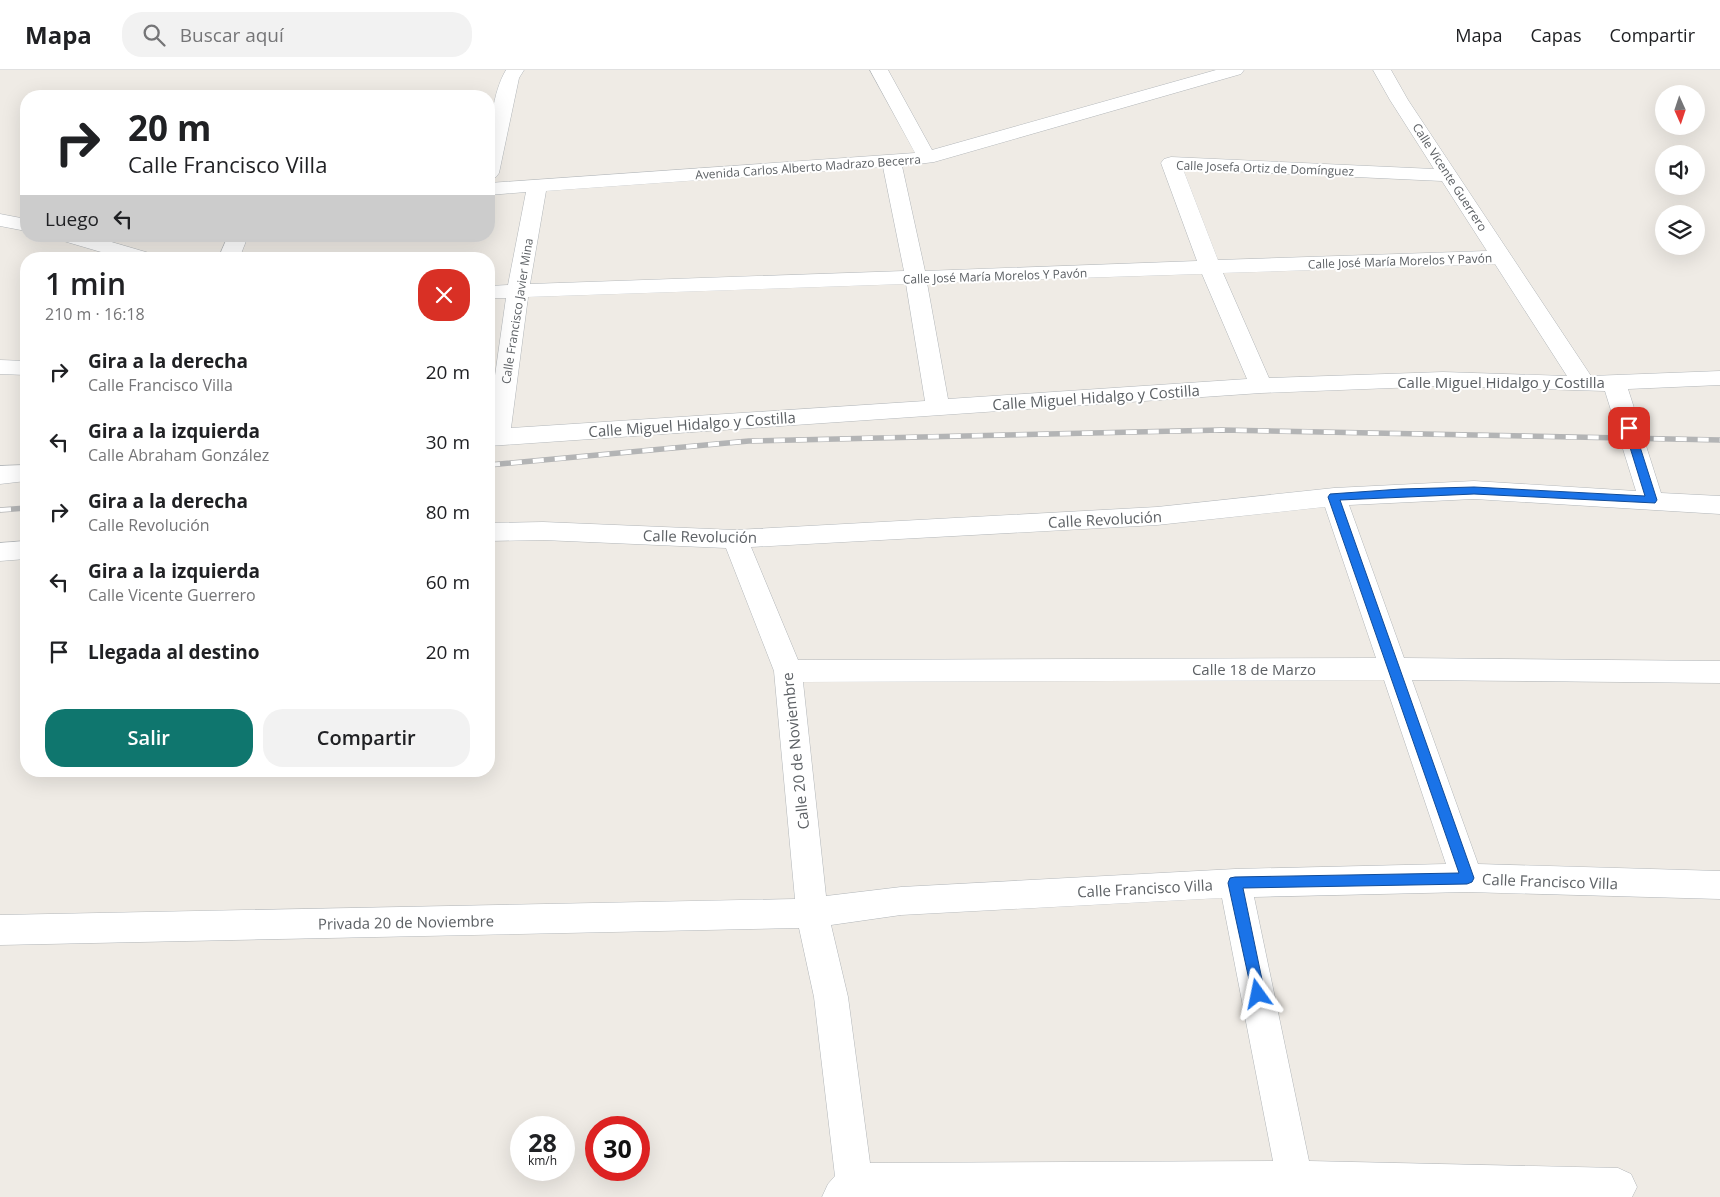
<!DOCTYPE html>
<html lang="es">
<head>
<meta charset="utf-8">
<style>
  :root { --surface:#fff; --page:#f2f2f2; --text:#202124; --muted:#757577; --line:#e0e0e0; --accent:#0f766e }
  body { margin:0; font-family:"Open Sans",sans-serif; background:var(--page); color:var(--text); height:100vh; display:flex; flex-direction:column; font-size:19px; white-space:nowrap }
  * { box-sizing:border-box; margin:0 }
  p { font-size:16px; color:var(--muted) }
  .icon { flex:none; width:28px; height:28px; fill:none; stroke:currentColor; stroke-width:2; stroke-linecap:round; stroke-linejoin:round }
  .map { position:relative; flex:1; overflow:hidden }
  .sheet { position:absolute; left:20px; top:182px; width:475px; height:525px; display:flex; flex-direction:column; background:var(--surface); border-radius:20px; box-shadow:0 5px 20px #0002 }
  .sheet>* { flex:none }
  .hud { position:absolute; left:20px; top:20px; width:475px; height:152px; border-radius:20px; box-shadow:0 5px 20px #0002; background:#fff; color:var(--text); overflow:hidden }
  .needle { width:32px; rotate:177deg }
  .controls { position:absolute; left:1655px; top:15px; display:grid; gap:10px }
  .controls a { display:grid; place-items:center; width:50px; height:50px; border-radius:50%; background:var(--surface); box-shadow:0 5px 20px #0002; font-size:25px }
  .speed { position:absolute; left:510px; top:1046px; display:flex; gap:10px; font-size:25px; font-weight:700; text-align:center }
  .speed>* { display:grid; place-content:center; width:65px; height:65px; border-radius:50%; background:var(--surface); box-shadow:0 5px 20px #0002; line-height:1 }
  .speed small { font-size:12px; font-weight:400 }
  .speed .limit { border:8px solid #d22; background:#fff; color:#111 }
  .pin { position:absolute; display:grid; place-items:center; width:42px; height:42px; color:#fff; margin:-21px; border-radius:10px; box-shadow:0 2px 8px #0006 }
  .me { position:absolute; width:55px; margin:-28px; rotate:348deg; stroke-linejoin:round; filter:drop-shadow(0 0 4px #0008) }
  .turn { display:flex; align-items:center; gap:18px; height:105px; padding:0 25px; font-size:22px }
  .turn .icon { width:65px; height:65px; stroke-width:2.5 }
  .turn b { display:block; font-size:35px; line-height:42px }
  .then { display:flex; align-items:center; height:48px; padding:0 25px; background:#0003; gap:10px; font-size:19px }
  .round { display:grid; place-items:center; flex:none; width:52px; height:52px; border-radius:20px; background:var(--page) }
  .summary { display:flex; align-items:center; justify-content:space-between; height:85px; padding:0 25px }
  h1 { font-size:30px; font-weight:600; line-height:38px }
  .action { display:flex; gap:10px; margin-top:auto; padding:10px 25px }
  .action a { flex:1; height:58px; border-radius:20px; background:var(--accent); color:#fff; font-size:20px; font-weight:600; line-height:58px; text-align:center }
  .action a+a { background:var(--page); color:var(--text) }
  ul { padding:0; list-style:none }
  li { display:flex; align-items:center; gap:15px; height:70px; padding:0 25px }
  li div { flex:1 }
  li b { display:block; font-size:19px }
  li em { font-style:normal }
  header { display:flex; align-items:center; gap:30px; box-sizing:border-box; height:70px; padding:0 25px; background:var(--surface); border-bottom:1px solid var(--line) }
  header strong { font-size:24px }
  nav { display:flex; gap:28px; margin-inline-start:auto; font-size:18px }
  .search { width:350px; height:45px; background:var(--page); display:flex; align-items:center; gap:12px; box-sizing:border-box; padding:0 18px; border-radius:20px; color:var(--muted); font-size:19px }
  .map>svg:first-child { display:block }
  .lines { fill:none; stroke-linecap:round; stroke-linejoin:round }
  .minor-casing { stroke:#b2b6b9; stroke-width:1 }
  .minor { fill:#fff; fill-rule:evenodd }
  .rail-casing { stroke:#b3b4b5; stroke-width:5.5 }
  .rail { stroke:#fff; stroke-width:4; stroke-dasharray:11; stroke-linecap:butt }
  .route { fill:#1a73e8; stroke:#114b97 }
  .labels { text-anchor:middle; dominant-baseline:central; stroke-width:4; stroke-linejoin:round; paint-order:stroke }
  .far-street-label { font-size:12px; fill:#5d6165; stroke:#fff }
  .street-label { font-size:15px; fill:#5d6165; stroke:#fff }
</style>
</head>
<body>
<header>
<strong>Mapa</strong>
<div class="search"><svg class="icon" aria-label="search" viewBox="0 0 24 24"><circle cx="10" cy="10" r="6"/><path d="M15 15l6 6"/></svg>Buscar aquí</div>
<nav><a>Mapa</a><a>Capas</a><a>Compartir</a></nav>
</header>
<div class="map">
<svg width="1720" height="1127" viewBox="0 0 1720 1127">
  <rect width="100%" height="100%" fill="#efebe5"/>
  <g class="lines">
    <defs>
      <g id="minor">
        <path d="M506 0H524L519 8 499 103 496 107 489 109C487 79 490 26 506 0Z"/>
        <path d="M870 0H888L932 80 1216 0H1244L1241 4 934 92 902 96 925 201 1197 191 1161 93 1164 89 1171 87 1434 99 1390 30 1373 0H1391L1408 30 1591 306 1720 301V315L1628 319 1661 423 1720 426V444L1474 429 1349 435 1404 588 1720 591V613L1412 610 1478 794 1720 801V829L1467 822 1254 827 1309 1091 1618 1098 1631 1104 1637 1117 1632 1127H822L828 1114 835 1106 814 927 799 858 0 875V845L795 829 774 601 726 478 543 470 489 471V453L543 452 735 460 1157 437 1334 418 1474 411 1636 421 1605 321 1443 316 1261 323 489 376V348L506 228H489V216L508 215 526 122 489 125V113L915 83ZM883 97 904 201 530 214 546 121ZM1183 99 1442 111 1487 181 1218 190ZM1495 194 1567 306 1443 302 1269 308 1223 203ZM1202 204 1247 309 948 329 927 213ZM906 214 925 331 511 358 528 227ZM1325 437 1376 588 798 590 751 477 1157 455ZM1384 610 1446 794 1235 799 901 817 826 826 803 612ZM1222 828 1273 1091 870 1093 848 927 831 855 901 845Z"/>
        <path d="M0 144 26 149V161L0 156Z"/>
        <path d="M57 166H91L156 185 159 189H125L60 170Z"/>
        <path d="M228 166H248L239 189H218Z"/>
        <path d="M0 290 26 291V305L0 304Z"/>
        <path d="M26 395V411L0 414V396Z"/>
        <path d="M26 471V489L0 491V473Z"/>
      </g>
    </defs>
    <use href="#minor" class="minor-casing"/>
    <use href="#minor" class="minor"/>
    <defs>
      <g id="rail">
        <path d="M489 395 749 371 1221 360 1720 370"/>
        <path d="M0 440 26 438"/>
      </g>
    </defs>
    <use href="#rail" class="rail-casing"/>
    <use href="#rail" class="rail"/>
  </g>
  <path class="route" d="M1629 355 1634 358 1657 430 1655 433 1474 424 1340 430 1474 808 1472 812 1467 814 1243 818 1265 924 1263 928 1258 930 1253 928 1228 813 1230 808 1235 807 1459 803 1328 427 1330 424 1401 419 1474 417 1645 426 1624 358Z"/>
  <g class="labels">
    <g class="far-street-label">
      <text transform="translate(808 97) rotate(-4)">Avenida Carlos Alberto Madrazo Becerra</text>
      <text transform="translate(1265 98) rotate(2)">Calle Josefa Ortiz de Domínguez</text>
      <text transform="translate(1450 107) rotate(57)">Calle Vicente Guerrero</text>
      <text transform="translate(1400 191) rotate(-2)">Calle José María Morelos Y Pavón</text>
      <text transform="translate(995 206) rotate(-2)">Calle José María Morelos Y Pavón</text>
      <text transform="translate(517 241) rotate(-81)">Calle Francisco Javier Mina</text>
    </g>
    <g class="street-label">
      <text x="1501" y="312">Calle Miguel Hidalgo y Costilla</text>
      <text transform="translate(1096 327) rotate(-4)">Calle Miguel Hidalgo y Costilla</text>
      <text transform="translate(692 354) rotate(-4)">Calle Miguel Hidalgo y Costilla</text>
      <text transform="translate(1105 449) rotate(-3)">Calle Revolución</text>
      <text transform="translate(700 466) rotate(1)">Calle Revolución</text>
      <text x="1254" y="599">Calle 18 de Marzo</text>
      <text transform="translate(795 681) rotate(-96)">Calle 20 de Noviembre</text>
      <text transform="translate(1550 811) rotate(2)">Calle Francisco Villa</text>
      <text transform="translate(1145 818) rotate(-3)">Calle Francisco Villa</text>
      <text transform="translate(406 852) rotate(-1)">Privada 20 de Noviembre</text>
    </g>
  </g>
</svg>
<div class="controls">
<a><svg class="needle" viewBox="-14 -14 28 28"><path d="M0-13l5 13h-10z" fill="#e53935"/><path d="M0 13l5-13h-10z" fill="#757577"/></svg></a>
<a><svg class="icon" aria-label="sound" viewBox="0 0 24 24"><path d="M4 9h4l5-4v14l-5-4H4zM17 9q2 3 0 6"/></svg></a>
<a><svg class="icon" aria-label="layers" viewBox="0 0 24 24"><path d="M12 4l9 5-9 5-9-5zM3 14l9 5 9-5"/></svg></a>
</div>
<div class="speed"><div>28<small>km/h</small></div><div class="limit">30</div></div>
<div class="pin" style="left:1629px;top:358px;background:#d93025"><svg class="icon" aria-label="arrive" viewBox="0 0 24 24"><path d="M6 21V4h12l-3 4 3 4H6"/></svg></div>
<svg class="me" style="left:1258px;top:924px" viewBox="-20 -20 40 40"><path d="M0-17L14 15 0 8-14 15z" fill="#1a73e8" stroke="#fff" stroke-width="4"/></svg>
<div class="hud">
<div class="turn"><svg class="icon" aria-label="right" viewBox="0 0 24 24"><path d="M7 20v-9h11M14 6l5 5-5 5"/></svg><div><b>20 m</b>Calle Francisco Villa</div></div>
<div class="then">Luego<svg class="icon" aria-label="left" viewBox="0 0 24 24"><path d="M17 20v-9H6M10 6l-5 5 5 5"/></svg></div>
</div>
<section class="sheet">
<div class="summary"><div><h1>1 min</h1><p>210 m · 16:18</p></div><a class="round" style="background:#d93025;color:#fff"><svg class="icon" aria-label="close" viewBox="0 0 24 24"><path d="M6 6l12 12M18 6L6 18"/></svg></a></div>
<ul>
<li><svg class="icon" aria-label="right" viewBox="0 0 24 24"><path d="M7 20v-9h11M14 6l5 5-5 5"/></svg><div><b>Gira a la derecha</b><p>Calle Francisco Villa</p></div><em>20 m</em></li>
<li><svg class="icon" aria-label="left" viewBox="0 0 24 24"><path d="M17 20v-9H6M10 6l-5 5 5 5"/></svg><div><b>Gira a la izquierda</b><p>Calle Abraham González</p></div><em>30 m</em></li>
<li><svg class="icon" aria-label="right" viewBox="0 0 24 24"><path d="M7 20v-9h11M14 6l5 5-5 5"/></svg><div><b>Gira a la derecha</b><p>Calle Revolución</p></div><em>80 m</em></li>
<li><svg class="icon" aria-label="left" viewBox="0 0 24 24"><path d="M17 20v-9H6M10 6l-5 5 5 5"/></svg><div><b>Gira a la izquierda</b><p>Calle Vicente Guerrero</p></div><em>60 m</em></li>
<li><svg class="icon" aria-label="arrive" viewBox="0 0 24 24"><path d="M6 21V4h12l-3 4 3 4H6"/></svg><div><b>Llegada al destino</b></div><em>20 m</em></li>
</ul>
<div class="action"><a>Salir</a><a>Compartir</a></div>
</section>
</div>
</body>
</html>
